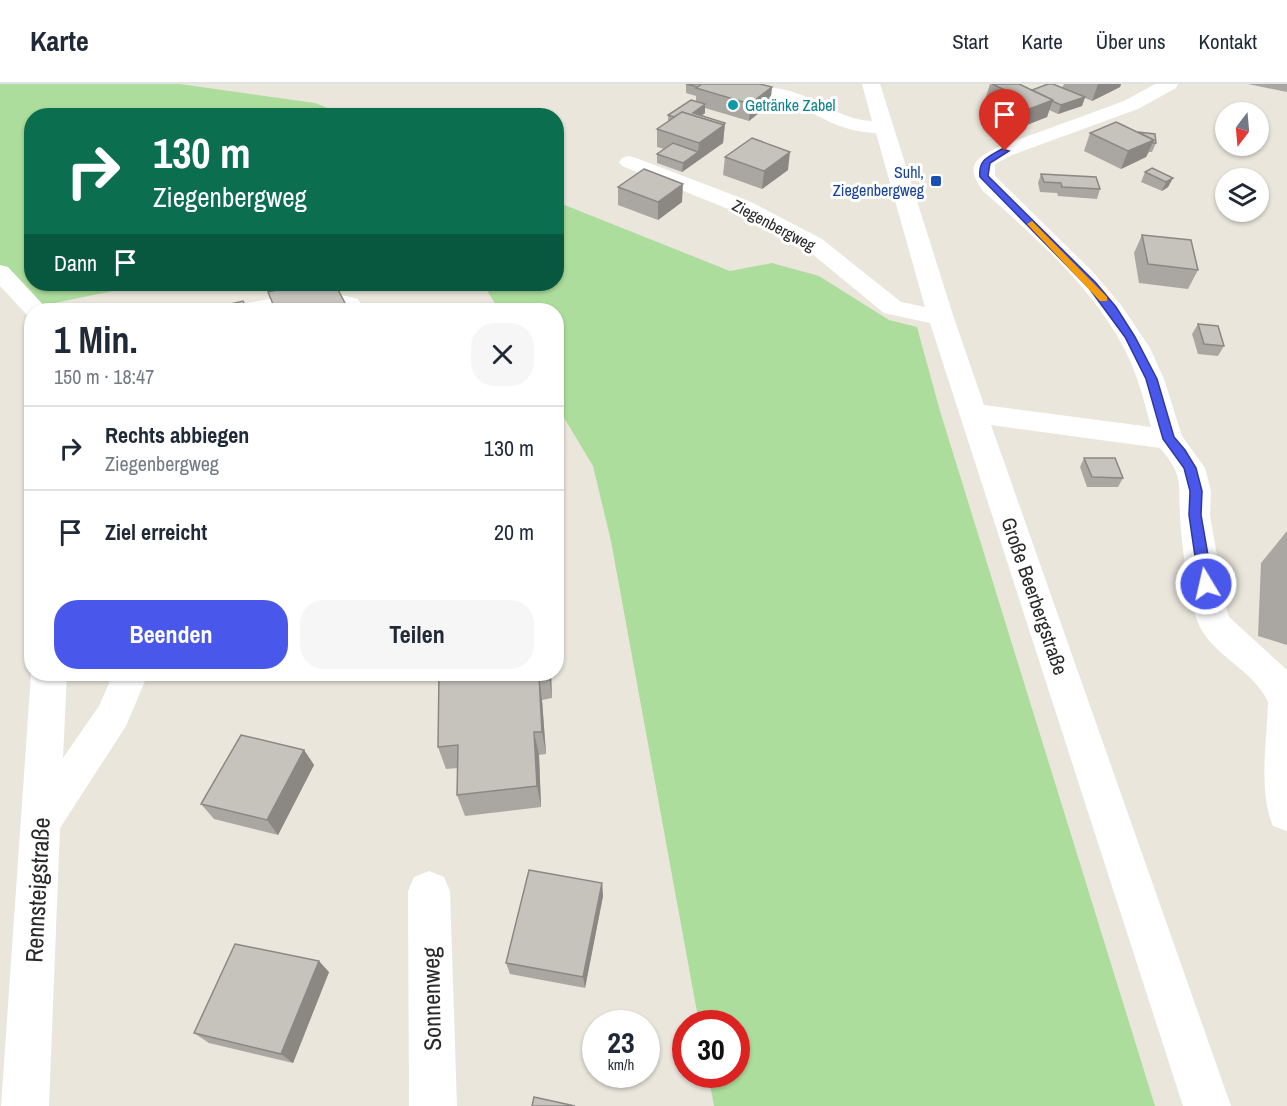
<!DOCTYPE html>
<html lang="de">
<head>
<meta charset="utf-8">
<style>
  :root { --surface:#fff; --page:#f6f6f7; --text:#1f2937; --muted:#747a83; --line:#e0e1e3; --accent:#4958eb }
  body { margin:0; font-family:"Archivo Narrow",sans-serif; background:var(--page); color:var(--text); height:100vh; display:flex; flex-direction:column; font-size:22px; white-space:nowrap }
  * { box-sizing:border-box; margin:0 }
  p { font-size:20px; color:var(--muted) }
  .icon { flex:none; width:33px; height:33px; fill:none; stroke:currentColor; stroke-width:2; stroke-linecap:round; stroke-linejoin:round }
  .map { position:relative; flex:1; overflow:hidden }
  .details { position:absolute; left:24px; top:219px; width:540px; height:378px; display:flex; flex-direction:column; background:var(--surface); border-radius:24px; box-shadow:0 2px 4px #0004 }
  .details>* { flex:none }
  .top-card { position:absolute; left:24px; top:24px; width:540px; height:183px; border-radius:24px; box-shadow:0 2px 4px #0004; background:#0b6e4f; color:#fff; overflow:hidden }
  .needle { width:39px; rotate:196deg }
  .tools { position:absolute; left:1215px; top:18px; display:grid; gap:12px }
  .tools a { display:grid; place-items:center; width:54px; height:54px; border-radius:50%; background:var(--surface); box-shadow:0 2px 4px #0004; font-size:30px }
  .speed { position:absolute; left:582px; top:926px; display:flex; gap:12px; font-size:30px; font-weight:700; text-align:center }
  .speed>* { display:grid; place-content:center; width:78px; height:78px; border-radius:50%; background:var(--surface); box-shadow:0 2px 4px #0004; line-height:1 }
  .speed small { font-size:15px; font-weight:400 }
  .speed .limit { border:9px solid #d22; background:#fff; color:#111 }
  .pin { position:absolute; display:grid; place-items:center; width:51px; height:51px; color:#fff; margin:-62px -26px; border-radius:50% 50% 50% 0; rotate:-45deg; box-shadow:0 0 6px #0007 }
  .pin .icon { rotate:45deg }
  .me { position:absolute; width:66px; margin:-33px; rotate:351deg; stroke-linejoin:round; filter:drop-shadow(0 0 4px #0008) }
  .turn { display:flex; align-items:center; gap:21px; height:126px; padding:0 30px; font-size:27px }
  .turn .icon { width:78px; height:78px; stroke-width:2.5 }
  .turn b { display:block; font-size:42px; line-height:51px }
  .then { display:flex; align-items:center; height:57px; padding:0 30px; background:#0003; gap:12px; font-size:22px }
  .round { display:grid; place-items:center; flex:none; width:63px; height:63px; border-radius:24px; background:var(--page) }
  .summary { display:flex; align-items:center; justify-content:space-between; height:102px; padding:0 30px }
  h1 { font-size:36px; font-weight:700; line-height:45px }
  .button { display:flex; gap:12px; margin-top:auto; padding:12px 30px }
  .button a { flex:1; height:69px; border-radius:24px; background:var(--accent); color:#fff; font-size:24px; font-weight:700; line-height:69px; text-align:center }
  .button a+a { background:var(--page); color:var(--text) }
  ul { padding:0; list-style:none }
  li { display:flex; align-items:center; gap:18px; height:84px; padding:0 30px; border-top:2px solid var(--line) }
  li div { flex:1 }
  li b { display:block; font-size:22px }
  li em { font-style:normal }
  header { display:flex; align-items:center; gap:36px; box-sizing:border-box; height:84px; padding:0 30px; background:var(--surface); border-bottom:2px solid var(--line) }
  header strong { font-size:28px }
  nav { display:flex; gap:33px; margin-inline-start:auto; font-size:21px }
  .map>svg:first-child { display:block }
  .green { fill:#addd9d }
  .lines { fill:none; stroke-linecap:round; stroke-linejoin:round }
  .minor { fill:#fff; fill-rule:evenodd }
  .wall { fill:#aaa7a2 }
  .shaded-wall { fill:#8b8884 }
  .building { fill:#c6c2bc; stroke:#8b8884; stroke-width:1.5 }
  .route { fill:#4958eb; stroke:#2f3999; stroke-width:1.5 }
  .slow { fill:#f59e0b }
  .culture-dot { fill:#0f9aa8; stroke:#fff; stroke-width:2 }
  .transit-dot { fill:#1a4fb4; stroke:#fff; stroke-width:2 }
  .labels { text-anchor:middle; dominant-baseline:central; stroke-width:6; stroke-linejoin:round; paint-order:stroke }
  .far-culture-label { font-size:16px; fill:#0d838f; stroke:#fff; text-anchor:start }
  .far-transit-label { font-size:16px; fill:#164399; stroke:#fff; text-anchor:end }
  .far-street-label { font-size:16px; fill:#292929; stroke:#fff }
  .street-label { font-size:20px; fill:#292929; stroke:#fff }
  .near-street-label { font-size:24px; fill:#292929; stroke:#fff }
</style>
</head>
<body>
<header>
<strong>Karte</strong>
<nav><a>Start</a><a>Karte</a><a>Über uns</a><a>Kontakt</a></nav>
</header>
<div class="map">
<svg width="1287" height="1022" viewBox="0 0 1287 1022">
  <rect width="100%" height="100%" fill="#eae6dc"/>
  <g class="green">
    <path d="M0 0H180L315 19 345 31 32 32V200H147L35 223 0 188Z"/>
    <path d="M557 118 730 187 772 179 819 192 889 236 917 243 940 327 1155 1022H714L708 990H736V939H699L611 457 593 382 557 322 556 226H499L483 200H556Z"/>
  </g>
  <g class="lines">
    <g class="minor">
      <path d="M729 0C754 0 778 2 802 11 827 21 845 36 872 37L862 0H880L954 234 984 321 1151 343C1144 316 1137 289 1124 264 1092 203 1034 152 983 107 965 82 974 75 998 63L1124 17 1155 0H1178L1176 4 1138 25 1012 71 995 80V92L1092 187 1121 221 1150 264 1164 295 1182 352 1205 384 1211 407 1210 431 1226 523 1229 533 1287 586V747L1273 742C1258 707 1267 656 1268 618 1253 584 1210 572 1197 536 1188 511 1181 458 1180 431 1178 398 1184 392 1160 364L991 341 1231 1022H1183L930 239 884 229 806 165 733 127 622 82 619 78 622 74 629 72 636 74 749 117 822 155 901 218 925 223 876 49C834 47 822 30 787 19 769 13 750 9 731 4Z"/>
      <path d="M0 181 8 183 48 226H32V232L27 231 0 202Z"/>
      <path d="M310 208 336 210 358 215 361 220 358 225 353 226 310 223 278 226H234L237 221 246 219Z"/>
      <path d="M31 590H67L63 674 99 622 113 590H148L126 642 60 744 49 1022H1Z"/>
      <path d="M429 787 444 793 450 807 457 1022H409L408 807 414 793Z"/>
    </g>
  </g>
  <g class="wall">
    <path d="M686 0 772 3 770 20 749 37 705 24V29L701 32 725 39 723 59 682 88 657 79V70L664 65 657 63V45L668 38V31L696 17V12L686 9Z"/>
    <path d="M990 0H1019L1032 6 1062 4 1064 0H1121L1120 3 1092 17 1085 14 1082 22 1058 30 1049 26 1047 33 1019 44 989 29 991 19 985 16Z"/>
    <path d="M1248 0H1287V8Z"/>
    <path d="M1090 49 1156 59 1152 68H1149L1146 73 1121 85 1084 67Z"/>
    <path d="M725 73 788 86 762 105 723 91Z"/>
    <path d="M1145 88 1173 94 1168 103 1162 107 1141 98Z"/>
    <path d="M1041 90 1100 105 1097 115 1058 112 1057 109 1040 108 1038 99Z"/>
    <path d="M618 103 682 118 658 136 618 121Z"/>
    <path d="M1142 151 1198 186 1188 205 1139 199 1134 169Z"/>
    <path d="M1198 240 1224 262 1218 272 1198 270 1192 250Z"/>
    <path d="M1084 374 1123 394 1118 403H1087L1080 383Z"/>
    <path d="M1287 447V561L1258 552 1261 479Z"/>
    <path d="M439 590H551L552 614 542 616 546 670 539 671 541 723 465 732 457 711 458 684 446 685 438 663Z"/>
    <path d="M304 666 314 681 278 751 214 735 201 720Z"/>
    <path d="M602 799 603 812 585 904 510 890 506 879Z"/>
    <path d="M329 888 293 979 209 959 194 949Z"/>
  </g>
  <g class="shaded-wall">
    <path d="M1098 0H1121L1120 3 1092 17Z"/>
    <path d="M772 3 770 20 749 37 750 20Z"/>
    <path d="M1085 13 1082 22 1058 30 1061 21Z"/>
    <path d="M1053 16 1047 33 1019 44 1024 27Z"/>
    <path d="M705 20V29L693 38V29Z"/>
    <path d="M725 39 723 59 682 88 683 79 698 68 699 59Z"/>
    <path d="M1154 56 1146 73 1121 85 1128 67Z"/>
    <path d="M790 68 788 86 762 105 764 87Z"/>
    <path d="M1173 94 1168 103 1162 107 1166 98Z"/>
    <path d="M683 100 682 118 658 136V118Z"/>
    <path d="M347 223 348 226H332Z"/>
    <path d="M549 590H551L552 614 549 591Z"/>
    <path d="M539 592 542 616 546 670 542 648Z"/>
    <path d="M534 648 539 671 541 723 537 702Z"/>
    <path d="M304 666 314 681 278 751 267 736Z"/>
    <path d="M602 799 603 812 585 904 583 893Z"/>
    <path d="M319 877 329 888 293 979 281 970Z"/>
  </g>
  <g class="building">
    <path d="M686 0H702L698 3Z"/>
    <path d="M702 0H760L772 3 750 20 696 4Z"/>
    <path d="M992 0H1019L1053 16 1024 27 993 12 1007 7Z"/>
    <path d="M1048 0H1053L1085 13 1061 21 1052 17 1053 16 1032 6Z"/>
    <path d="M691 16 705 20 693 29 725 39 723 41 682 28 674 33 668 31Z"/>
    <path d="M682 28 724 41 699 59 657 45Z"/>
    <path d="M1116 38 1154 56 1128 67 1090 49Z"/>
    <path d="M1138 48 1155 50 1156 59H1152L1154 56Z"/>
    <path d="M752 54 790 68 764 87 725 73Z"/>
    <path d="M673 59 698 68 683 79 657 70Z"/>
    <path d="M1152 84 1173 94 1166 98 1145 88Z"/>
    <path d="M644 85 683 100 658 118 618 103Z"/>
    <path d="M1041 90 1096 93 1100 105 1062 103 1061 99 1044 98Z"/>
    <path d="M1142 151 1191 156 1198 186 1148 180Z"/>
    <path d="M302 200H335L347 223 332 226H268L275 225 268 208Z"/>
    <path d="M243 217 247 226H205Z"/>
    <path d="M1198 240 1218 242 1224 262 1204 260Z"/>
    <path d="M1084 374H1115L1123 394 1092 393Z"/>
    <path d="M439 590H549V591L539 592 542 648H534L537 702 457 711 458 661 438 663Z"/>
    <path d="M241 651 304 666 267 736 201 720Z"/>
    <path d="M529 786 602 799 583 893 506 879Z"/>
    <path d="M235 860 319 877 281 970 194 949Z"/>
    <path d="M534 1013 575 1022H532Z"/>
  </g>
  <path class="route" d="M1002 65 1009 67 990 79 988 92 1096 199 1116 223 1135 253 1157 295 1174 353 1185 366 1196 384 1202 407 1201 431 1213 500 1211 504H1201L1199 500 1189 431 1190 407 1184 384 1163 355 1146 295 1125 253 1089 204 980 93C978 76 988 73 1002 65Z"/>
  <path class="slow" d="M1032 137 1107 213V217H1100L1029 142 1027 140Z"/>
  <circle class="culture-dot" cx="733" cy="21" r="6"/>
  <rect class="transit-dot" x="930" y="91" width="12" height="12" rx="3"/>
  <g class="labels">
    <g class="far-culture-label">
      <text x="745" y="21">Getränke Zabel</text>
    </g>
    <g class="far-transit-label">
      <text x="924" y="88">Suhl,<tspan x="924" dy="18">Ziegenbergweg</tspan></text>
    </g>
    <g class="far-street-label">
      <text transform="translate(774 141) rotate(28)">Ziegenbergweg</text>
    </g>
    <g class="street-label">
      <text transform="translate(1035 512) rotate(71)">Große Beerbergstraße</text>
    </g>
    <g class="near-street-label">
      <text transform="translate(37 806) rotate(-87)">Rennsteigstraße</text>
      <text transform="translate(431 915) rotate(-91)">Sonnenweg</text>
    </g>
  </g>
</svg>
<div class="tools">
<a><svg class="needle" viewBox="-14 -14 28 28"><path d="M0-13l5 13h-10z" fill="#e53935"/><path d="M0 13l5-13h-10z" fill="#747a83"/></svg></a>
<a><svg class="icon" aria-label="layers" viewBox="0 0 24 24"><path d="M12 4l9 5-9 5-9-5zM3 14l9 5 9-5"/></svg></a>
</div>
<div class="speed"><div>23<small>km/h</small></div><div class="limit">30</div></div>
<div class="pin" style="left:1005px;top:67px;background:#d93025"><svg class="icon" aria-label="arrive" viewBox="0 0 24 24"><path d="M6 21V4h12l-3 4 3 4H6"/></svg></div>
<svg class="me" style="left:1206px;top:500px" viewBox="-20 -20 40 40"><circle r="17" fill="#4958eb" stroke="#fff" stroke-width="3"/><path d="M0-11L8 9 0 5-8 9z" fill="#fff"/></svg>
<div class="top-card">
<div class="turn"><svg class="icon" aria-label="right" viewBox="0 0 24 24"><path d="M7 20v-9h11M14 6l5 5-5 5"/></svg><div><b>130 m</b>Ziegenbergweg</div></div>
<div class="then">Dann<svg class="icon" aria-label="arrive" viewBox="0 0 24 24"><path d="M6 21V4h12l-3 4 3 4H6"/></svg></div>
</div>
<section class="details">
<div class="summary"><div><h1>1 Min.</h1><p>150 m · 18:47</p></div><a class="round"><svg class="icon" aria-label="close" viewBox="0 0 24 24"><path d="M6 6l12 12M18 6L6 18"/></svg></a></div>
<ul>
<li><svg class="icon" aria-label="right" viewBox="0 0 24 24"><path d="M7 20v-9h11M14 6l5 5-5 5"/></svg><div><b>Rechts abbiegen</b><p>Ziegenbergweg</p></div><em>130 m</em></li>
<li><svg class="icon" aria-label="arrive" viewBox="0 0 24 24"><path d="M6 21V4h12l-3 4 3 4H6"/></svg><div><b>Ziel erreicht</b></div><em>20 m</em></li>
</ul>
<div class="button"><a>Beenden</a><a>Teilen</a></div>
</section>
</div>
</body>
</html>
